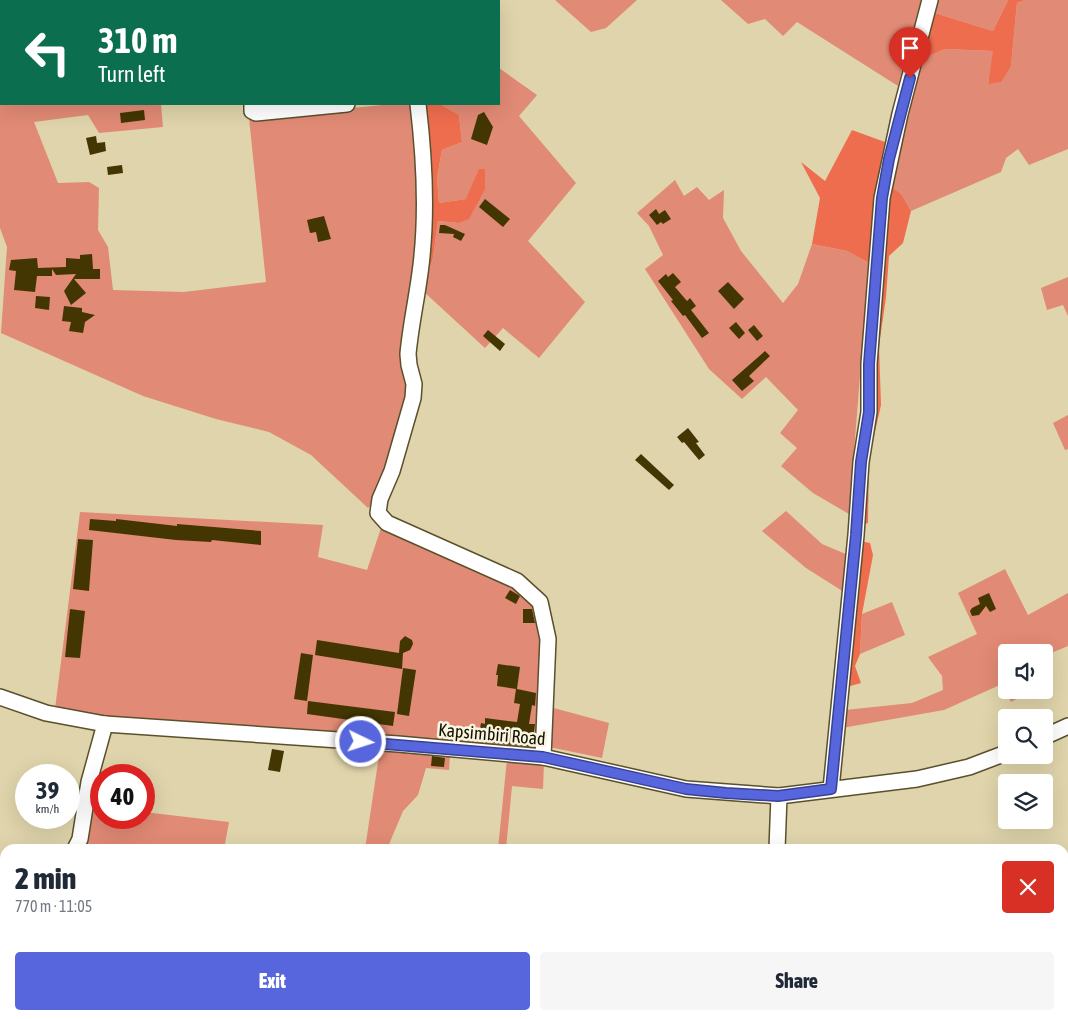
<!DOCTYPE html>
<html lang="en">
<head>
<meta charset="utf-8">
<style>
  :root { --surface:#fff; --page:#f6f6f7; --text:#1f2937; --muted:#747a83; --accent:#5866dd }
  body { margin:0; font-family:"Asap Condensed",sans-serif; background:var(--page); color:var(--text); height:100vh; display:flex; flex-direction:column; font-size:19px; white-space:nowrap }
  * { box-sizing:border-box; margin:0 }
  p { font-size:16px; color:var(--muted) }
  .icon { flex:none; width:28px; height:28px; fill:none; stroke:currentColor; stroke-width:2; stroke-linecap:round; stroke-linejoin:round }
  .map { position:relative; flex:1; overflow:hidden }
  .side { position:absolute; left:0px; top:844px; width:1069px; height:176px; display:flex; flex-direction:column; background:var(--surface); border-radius:15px 15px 0 0; box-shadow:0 5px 20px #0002 }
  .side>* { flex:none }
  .top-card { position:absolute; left:0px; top:0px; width:500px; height:105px; box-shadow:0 5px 20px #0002; background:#0b6e4f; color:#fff; overflow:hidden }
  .controls { position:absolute; left:998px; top:644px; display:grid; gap:10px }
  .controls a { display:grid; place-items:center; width:55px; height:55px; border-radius:5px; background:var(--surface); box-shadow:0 5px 20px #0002; font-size:25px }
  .speed { position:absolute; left:15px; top:764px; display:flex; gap:10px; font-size:25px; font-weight:700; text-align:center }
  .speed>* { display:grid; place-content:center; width:65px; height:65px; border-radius:50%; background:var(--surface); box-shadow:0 5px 20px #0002; line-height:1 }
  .speed small { font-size:12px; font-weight:400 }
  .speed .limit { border:8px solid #d22; background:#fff; color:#111 }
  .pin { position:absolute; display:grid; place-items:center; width:42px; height:42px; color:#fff; margin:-51px -21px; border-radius:50% 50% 50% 0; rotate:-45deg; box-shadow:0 0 5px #0007 }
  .pin .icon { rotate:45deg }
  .me { position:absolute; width:55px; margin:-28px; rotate:94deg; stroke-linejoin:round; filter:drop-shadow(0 0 4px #0008) }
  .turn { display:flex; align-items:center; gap:18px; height:105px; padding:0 15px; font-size:22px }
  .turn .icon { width:65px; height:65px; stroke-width:2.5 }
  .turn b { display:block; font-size:35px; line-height:42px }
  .round { display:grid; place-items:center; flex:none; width:52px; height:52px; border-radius:5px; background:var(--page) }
  .summary { display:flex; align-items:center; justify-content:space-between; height:85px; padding:0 15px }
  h1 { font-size:30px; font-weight:800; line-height:38px }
  .action { display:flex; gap:10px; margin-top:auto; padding:10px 15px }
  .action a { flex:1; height:58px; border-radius:5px; background:var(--accent); color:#fff; font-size:20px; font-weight:800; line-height:58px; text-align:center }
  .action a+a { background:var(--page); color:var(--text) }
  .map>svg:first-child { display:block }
  .green { fill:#e18a75 }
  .forest { fill:#ef6d4f }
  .building { fill:#433603 }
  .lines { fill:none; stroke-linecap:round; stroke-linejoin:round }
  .minor-casing { stroke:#5a502b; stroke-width:18 }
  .minor { stroke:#fff; stroke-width:15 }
  .route-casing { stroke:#394290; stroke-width:12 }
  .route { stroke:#5866dd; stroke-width:9 }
  .labels { text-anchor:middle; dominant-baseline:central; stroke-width:5; stroke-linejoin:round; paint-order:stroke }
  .street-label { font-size:18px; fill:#151104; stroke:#faf5e0 }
</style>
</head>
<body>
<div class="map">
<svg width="1068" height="1019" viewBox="0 0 1068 1019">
  <rect width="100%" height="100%" fill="#dfd4ab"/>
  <g class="green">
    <path d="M555 0H637L606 28 591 32Z"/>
    <path d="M721 0H921L898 86 797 22 783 36 765 19 748 24Z"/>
    <path d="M938 0H1008L993 31 935 13Z"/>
    <path d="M1025 0H1068V149L1029 165 1018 149 1006 158 1001 172 911 211 902 195 890 185 920 70 929 56 945 49 994 51 988 83 1011 66 1017 3Z"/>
    <path d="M499 68 537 95 519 116 576 183 528 241 585 302 539 358 503 328 485 348 423 291 433 258 438 221 458 223 466 199 439 203 437 178 442 150 462 142 459 115 440 104H499Z"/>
    <path d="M0 74 1 104H161L163 127 99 133 88 115 34 122 58 183 89 182 99 188 98 230 108 247 113 290 184 292 266 282 249 118 393 104H414L419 230 411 386 374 503 368 508 311 455 269 432 216 419 143 396 1 333 7 247 0 228Z"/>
    <path d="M675 180 684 196 697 187 709 200 724 190 723 218 741 251 783 303 798 284 812 244 847 251 869 263 849 514 813 493 781 466 797 448 780 433 798 410 766 377 742 399 709 369 645 269 663 255 649 226 637 213Z"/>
    <path d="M1068 277V316L1063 305 1047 310 1041 288Z"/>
    <path d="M1068 415V449L1065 450 1053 423Z"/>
    <path d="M786 511 822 544 848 555 844 592 806 568 762 531Z"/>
    <path d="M80 512 323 525 318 557 367 570 382 525 511 584 531 598 542 626 538 752 105 718 55 709Z"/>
    <path d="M1005 569 1028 615 1068 593V646L1044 656V652H1006V690H1033L1011 702 1002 684 944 710 842 728 845 710 912 703 943 690 942 676 928 657 977 634 958 593Z"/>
    <path d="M892 602 905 635 860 654 862 614Z"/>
    <path d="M550 707 609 723 602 758 549 747Z"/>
    <path d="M380 749 450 755 449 770 426 768 418 795 403 811 387 849H365Z"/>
    <path d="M507 759 544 762 543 789 512 786 506 849H498Z"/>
    <path d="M93 806 101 807V818H144V812L229 822 224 849H85L88 843Z"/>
    <path d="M0 898 5 899V962L0 963Z"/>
    <path d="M264 1015H362L363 1019H264Z"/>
    <path d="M494 1015H570L571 1019H495Z"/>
    <path d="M652 1015H780L781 1019H652Z"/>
  </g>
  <g class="forest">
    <path d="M1008 0H1025L1017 3 1011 66 1001 82 988 84 993 51 945 49 929 56 920 70 935 13 993 31Z"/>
    <path d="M422 104H440L459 115 462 142 442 150 437 178 439 203 466 199 479 169H485V189L469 219 458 223 438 221 433 258 423 291 430 221 431 152Z"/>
    <path d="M852 130 885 142 876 187 869 263 847 251 812 244 820 198 801 162 825 181Z"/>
    <path d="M890 185 902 195 911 211 903 243 889 256 886 297 879 346 881 405 869 458 868 523 861 525 872 367Z"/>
    <path d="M860 541 870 543 873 555 862 614 860 654 855 666 861 683 847 687Z"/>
  </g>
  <g class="building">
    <path d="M144 110 145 120 121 123 120 113Z"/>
    <path d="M484 112 493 127 487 145 471 139 478 115Z"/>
    <path d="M96 136 97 143 105 142 106 151 90 155 86 138Z"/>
    <path d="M122 165 123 173 108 175 107 167Z"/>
    <path d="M485 199 510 219 503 227 479 207Z"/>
    <path d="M656 209 659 214 665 210 671 219 663 224 661 222 657 225 649 215Z"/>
    <path d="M324 216 331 239 318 242 316 232 310 233 307 220Z"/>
    <path d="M440 225H445L465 234 461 241 453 237 454 234 439 233Z"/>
    <path d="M92 254 93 269H100V279H74L86 293 71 305 64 291 76 274 56 275 52 269V276H37L35 292 14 290 16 271 9 270 11 260 37 258 38 268 66 267V258L80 259V255Z"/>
    <path d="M673 273 681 282 675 287 687 301 690 298 696 306 691 310 709 333 702 338 685 315 683 316 671 301 673 300 658 281 666 274 668 277Z"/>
    <path d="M728 282 744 299 734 309 718 291Z"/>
    <path d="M36 296 50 297 49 310 35 308Z"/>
    <path d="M64 306 82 308V312L95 315 85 322 83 333 69 331 71 322 62 321Z"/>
    <path d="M736 322 745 333 739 339 729 328Z"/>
    <path d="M754 325 763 336 757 341 748 330Z"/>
    <path d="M488 330 505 344 500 351 483 336Z"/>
    <path d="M765 351 770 356 749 376 754 381 742 391 732 380Z"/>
    <path d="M688 428 699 442 696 443 705 455 699 460 684 442 682 443 677 437Z"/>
    <path d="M641 454 674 485 669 490 635 460Z"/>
    <path d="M90 519 116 521V519L177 526V524L261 531V545L212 540 211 542 176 540 89 530Z"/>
    <path d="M78 539 93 540 89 591 73 589Z"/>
    <path d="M510 590 520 596 516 604 505 598Z"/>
    <path d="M989 593 996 609 990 612 986 606 979 615 972 616 970 611 972 608 980 604 978 598Z"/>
    <path d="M70 609 85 611 80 658 65 657Z"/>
    <path d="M523 609H532L535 623H523Z"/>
    <path d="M405 636 412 640 413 644 410 650 403 653 402 669 315 655 317 640 399 653 400 641Z"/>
    <path d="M301 653 313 655 307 701 294 699Z"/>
    <path d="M498 664 520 667 517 689 536 693 535 706 532 705 529 724H535L532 747 482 742 483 736 479 735 481 723 485 724V718L517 722 520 704 514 703 516 689 497 686 498 675H496Z"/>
    <path d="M403 668 416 670 409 716 397 714Z"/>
    <path d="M308 701 395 712 393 726 307 714Z"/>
    <path d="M272 749 284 751 280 772 268 770Z"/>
    <path d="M432 756 445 758 444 767 431 766Z"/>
  </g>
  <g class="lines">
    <defs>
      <g id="minor">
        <path d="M86 0V1"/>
        <path d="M415 0V1"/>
        <path d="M252 104V111L256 113 347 104"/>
        <path d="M418 104C424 154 427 206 422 256 419 289 411 321 408 354L409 365 414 384 413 398 392 471 380 499 378 513 387 523 517 581 540 602 548 639 543 757"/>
        <path d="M0 697 46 713 105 724 398 744 543 757 686 789 779 796 917 779 969 767 1006 753"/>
        <path d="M1044 737 1068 726"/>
        <path d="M831 789 856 535 861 462 869 412V364L882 198 900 114 930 0"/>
        <path d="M75 849 80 839 89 782 105 724"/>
        <path d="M777 849 779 796"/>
        <path d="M785 1015 786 1019"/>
        <path d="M157 1019 158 1015"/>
      </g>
    </defs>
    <use href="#minor" class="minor-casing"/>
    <use href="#minor" class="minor"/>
  </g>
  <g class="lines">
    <defs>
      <path id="route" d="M361 742 543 757 686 789 726 793 778 796 831 789 856 535 861 462 869 412V364L882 198 889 159 910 78"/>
    </defs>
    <use href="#route" class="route-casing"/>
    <use href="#route" class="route"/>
  </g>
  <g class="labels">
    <g class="street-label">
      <text transform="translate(492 734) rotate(5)">Kapsimbiri Road</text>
    </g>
  </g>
</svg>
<div class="controls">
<a><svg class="icon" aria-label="sound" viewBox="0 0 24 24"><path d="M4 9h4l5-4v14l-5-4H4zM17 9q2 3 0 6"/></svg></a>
<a><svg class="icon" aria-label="search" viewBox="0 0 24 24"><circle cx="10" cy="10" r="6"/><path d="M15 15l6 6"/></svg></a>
<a><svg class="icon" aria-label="layers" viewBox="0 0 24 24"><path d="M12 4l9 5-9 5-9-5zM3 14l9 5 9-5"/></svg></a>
</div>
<div class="speed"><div>39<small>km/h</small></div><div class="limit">40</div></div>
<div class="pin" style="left:910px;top:78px;background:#d93025"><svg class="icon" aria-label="arrive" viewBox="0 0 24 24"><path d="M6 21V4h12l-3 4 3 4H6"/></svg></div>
<svg class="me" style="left:361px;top:742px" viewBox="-20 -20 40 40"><circle r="17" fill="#5866dd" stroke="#fff" stroke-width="3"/><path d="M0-11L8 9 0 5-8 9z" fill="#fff"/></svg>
<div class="top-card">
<div class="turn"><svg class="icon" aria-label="left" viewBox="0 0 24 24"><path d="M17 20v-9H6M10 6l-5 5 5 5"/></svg><div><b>310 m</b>Turn left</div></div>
</div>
<section class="side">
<div class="summary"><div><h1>2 min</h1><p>770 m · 11:05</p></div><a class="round" style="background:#d93025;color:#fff"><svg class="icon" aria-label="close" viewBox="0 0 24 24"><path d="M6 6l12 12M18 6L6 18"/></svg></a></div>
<div class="action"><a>Exit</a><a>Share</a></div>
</section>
</div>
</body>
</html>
